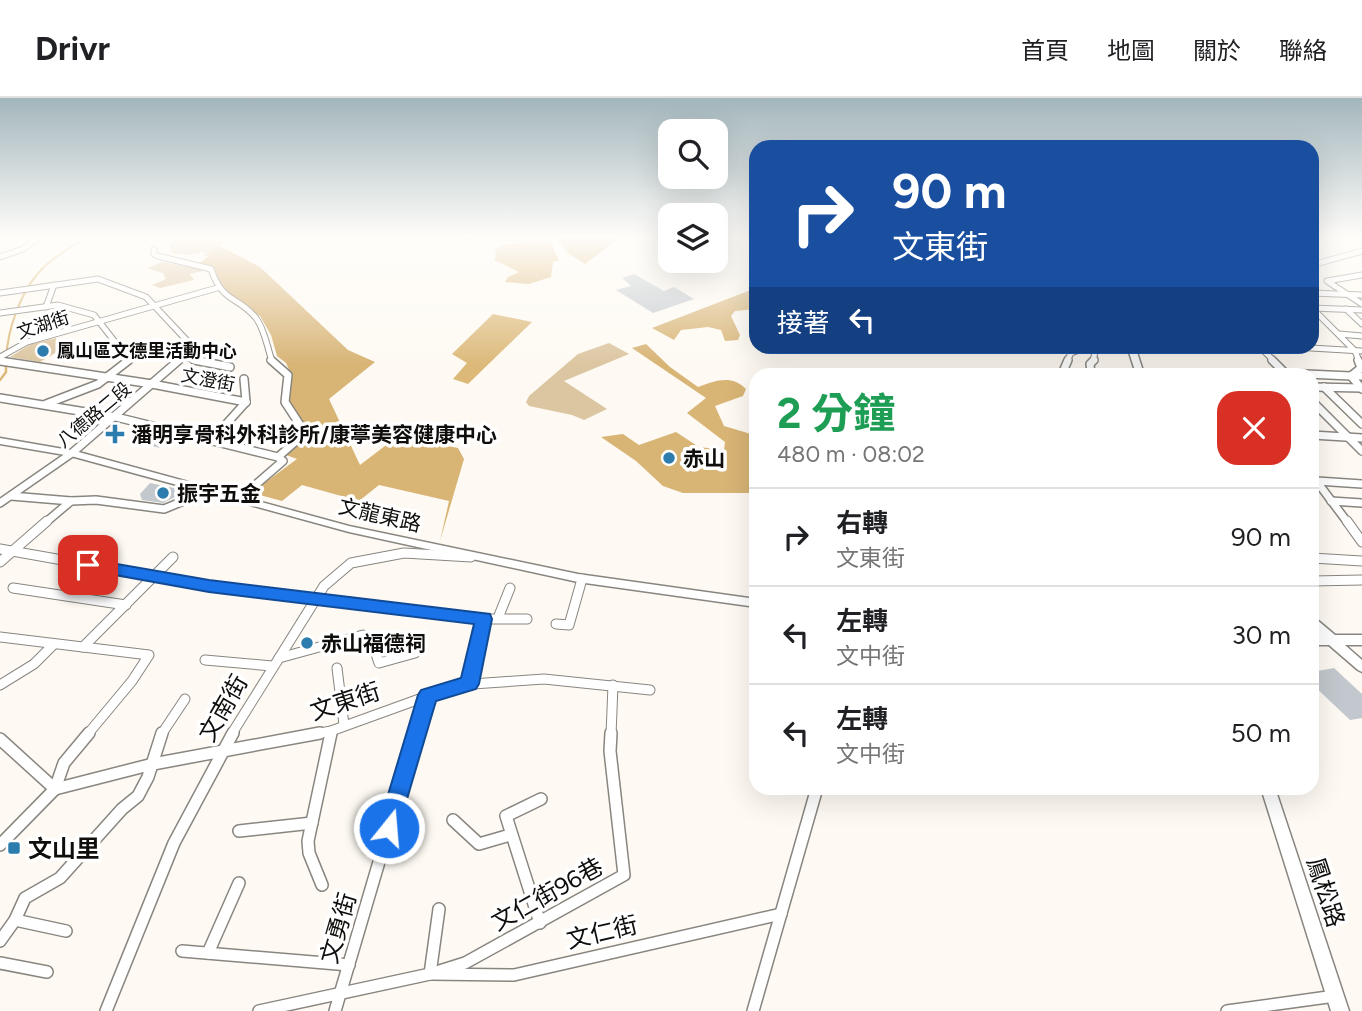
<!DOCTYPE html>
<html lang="zh-TW">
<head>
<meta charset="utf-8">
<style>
  :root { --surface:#fff; --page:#f2f2f2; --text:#202124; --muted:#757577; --line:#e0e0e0 }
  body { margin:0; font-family:Figtree,"Noto Sans TC",sans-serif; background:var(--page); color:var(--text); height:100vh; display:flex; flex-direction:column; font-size:26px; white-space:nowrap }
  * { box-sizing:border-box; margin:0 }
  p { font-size:23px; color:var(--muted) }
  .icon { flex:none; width:38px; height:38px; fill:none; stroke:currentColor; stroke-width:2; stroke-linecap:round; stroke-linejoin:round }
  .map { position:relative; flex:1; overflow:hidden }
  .side { position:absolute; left:749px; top:270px; width:570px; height:427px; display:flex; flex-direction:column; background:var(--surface); border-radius:21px; box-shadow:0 7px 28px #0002 }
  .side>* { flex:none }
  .guide { position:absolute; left:749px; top:42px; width:570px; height:214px; border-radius:21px; box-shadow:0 7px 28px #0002; background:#1a4fa0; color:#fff; overflow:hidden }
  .fabs { position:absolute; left:658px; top:21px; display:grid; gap:14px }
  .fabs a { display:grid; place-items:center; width:70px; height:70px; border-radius:14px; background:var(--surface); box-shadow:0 7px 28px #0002; font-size:35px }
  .pin { position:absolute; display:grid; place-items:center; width:60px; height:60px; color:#fff; margin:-30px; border-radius:14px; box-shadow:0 4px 10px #0006 }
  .me { position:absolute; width:77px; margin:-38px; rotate:17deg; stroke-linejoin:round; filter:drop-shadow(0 0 5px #0008) }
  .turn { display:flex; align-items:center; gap:24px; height:147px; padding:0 28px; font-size:32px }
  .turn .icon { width:91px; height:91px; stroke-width:2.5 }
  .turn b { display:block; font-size:49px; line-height:60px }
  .then { display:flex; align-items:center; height:66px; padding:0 28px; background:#0003; gap:14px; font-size:26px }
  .round { display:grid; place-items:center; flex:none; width:74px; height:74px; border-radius:21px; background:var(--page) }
  .overview { display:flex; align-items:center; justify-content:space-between; height:119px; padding:0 28px }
  h1 { font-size:42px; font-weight:700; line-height:52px; color:#1e9e55 }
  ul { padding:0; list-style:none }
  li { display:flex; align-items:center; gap:21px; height:98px; padding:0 28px; border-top:2px solid var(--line) }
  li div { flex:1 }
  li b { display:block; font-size:26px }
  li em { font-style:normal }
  header { display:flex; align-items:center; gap:42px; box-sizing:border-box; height:98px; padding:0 35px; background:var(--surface); border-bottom:2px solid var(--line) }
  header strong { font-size:33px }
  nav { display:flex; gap:38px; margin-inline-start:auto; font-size:24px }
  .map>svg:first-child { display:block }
  .green { fill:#dcc6a1 }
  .forest { fill:#d8b475 }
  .water { fill:#dcb979 }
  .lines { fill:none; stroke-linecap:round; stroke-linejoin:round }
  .stream-far1 { stroke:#dcb979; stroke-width:2 }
  .stream { stroke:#dcb979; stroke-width:2.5 }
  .building { fill:#c2c8cd }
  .street-far3-casing { stroke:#898680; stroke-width:7 }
  .street-far2-casing { stroke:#898680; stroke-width:10 }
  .street-far1-casing { stroke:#898680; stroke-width:11 }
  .street-casing { stroke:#898680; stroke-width:14 }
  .secondary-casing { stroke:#898680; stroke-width:3 }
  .street-far3 { stroke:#fff; stroke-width:5 }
  .street-far2 { stroke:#fff; stroke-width:7 }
  .street-far1 { stroke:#fff; stroke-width:9 }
  .street { stroke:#fff; stroke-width:11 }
  .secondary { fill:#fff; fill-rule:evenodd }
  .route { fill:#1a73e8; stroke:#114b97; stroke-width:2 }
  .poi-dot { fill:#2c7cae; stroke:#fff; stroke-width:2.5 }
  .labels { text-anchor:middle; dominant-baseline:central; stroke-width:7; stroke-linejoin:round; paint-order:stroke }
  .far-street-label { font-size:18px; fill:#0f0e0c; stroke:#fff }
  .far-poi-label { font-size:18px; font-weight:bold; fill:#0f0e0c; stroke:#fff; text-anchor:start }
  .poi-label { font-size:21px; font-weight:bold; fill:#0f0e0c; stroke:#fff; text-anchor:start }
  .street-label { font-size:21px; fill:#0f0e0c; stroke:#fff }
  .near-street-label { font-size:24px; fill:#0f0e0c; stroke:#fff }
  .near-poi-label { font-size:24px; font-weight:bold; fill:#0f0e0c; stroke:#fff; text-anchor:start }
</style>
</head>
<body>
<header>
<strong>Drivr</strong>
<nav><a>首頁</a><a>地圖</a><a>關於</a><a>聯絡</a></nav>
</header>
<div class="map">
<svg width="1362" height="913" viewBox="0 0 1362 913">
  <rect width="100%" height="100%" fill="#fefaf3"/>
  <g class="green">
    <path d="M180 139H230L209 158H203L206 154 186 157 172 155 169 146Z"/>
    <path d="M162 164 206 172 190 176 194 182 160 190 152 187 166 181 163 175 147 170Z"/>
    <path d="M56 240 60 252 40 264 10 259 31 246Z"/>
    <path d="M609 245 629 256 564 283 607 311 584 322 572 317 529 308 526 304 529 298 578 256Z"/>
  </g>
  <g class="forest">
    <path d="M555 139H621L585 166 568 155Z"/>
    <path d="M220 148 260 169 348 252 375 264 329 301 360 367 398 338 458 350 464 361 440 443 449 403 379 387 359 403 302 387 282 403 256 396 255 392 297 361 286 357 298 344 303 327 285 299 290 274 286 265 277 258 271 237 260 218 220 193 213 171 198 167Z"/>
    <path d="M756 190V211L735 213 731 218 740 237 738 242 725 243 721 232 708 229 681 232 674 242 652 230Z"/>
    <path d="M646 246 670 269 698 289C715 283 731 276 746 291L743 298 715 308 724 328 751 336 756 334V395H683L663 388 636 363 601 339 623 336 639 347 676 334 699 349 724 352 725 344 687 315 706 300 632 250Z"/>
  </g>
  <g class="water">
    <path d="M535 142C560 143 549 148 559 162L553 164 551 179 529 186 505 184 508 179 519 174 494 162 496 158 495 152 505 147Z"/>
    <path d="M493 216 532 224 468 286 453 281 467 265 452 256Z"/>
  </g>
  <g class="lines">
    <path class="stream-far1" d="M6 263C7 232 21 190 45 168 57 157 73 148 86 139"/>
    <path class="stream" d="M0 282 6 274V262"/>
  </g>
  <g class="building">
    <path d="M634 176 664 193 674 189 694 201 653 215 616 192 631 188 622 180Z"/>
    <path d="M153 336 173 341 160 350 140 345Z"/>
    <path d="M150 385 188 393 163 405 142 402 140 396Z"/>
    <path d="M1334 570 1362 596V620L1350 622 1312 586V574Z"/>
  </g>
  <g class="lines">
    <defs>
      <g id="street-far3">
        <path d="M467 139H521"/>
        <path d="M1359 139 1362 140"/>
        <path d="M154 151V156L158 158 211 171C223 206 237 197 256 220 265 232 267 249 272 263"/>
        <path d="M0 159 23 151 38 139"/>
        <path d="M1312 167 1362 153"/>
        <path d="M1362 177 1327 183 1362 206"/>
        <path d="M0 195 98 181 146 199 193 249 177 263"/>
        <path d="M1312 195 1362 197"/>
        <path d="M46 209 54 187"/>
        <path d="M1312 210 1362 212"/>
        <path d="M1312 210 1355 253 1359 263"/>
        <path d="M1346 211 1362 226"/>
        <path d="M0 215 58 207 94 217 129 262 127 263"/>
        <path d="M1339 236 1362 238"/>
        <path d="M1259 248 1274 263"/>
        <path d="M1277 248 1362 253"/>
        <path d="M0 259 27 244 217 190"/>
        <path d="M182 259 203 263"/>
        <path d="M1067 263 1071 255 1091 248"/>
        <path d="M1093 263 1095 254"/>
      </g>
      <g id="street-far2">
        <path d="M194 262 230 269"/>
        <path d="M271 262 288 277 285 304 300 327 295 344 278 359"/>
        <path d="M1272 262 1286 276"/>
        <path d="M0 263 152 286 246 304"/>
        <path d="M1284 275 1351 278 1361 270 1358 262"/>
        <path d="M1062 276 1068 262"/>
        <path d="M1091 276 1090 266 1094 262"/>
        <path d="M1362 278H1351L1362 291"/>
        <path d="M244 281 246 304"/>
        <path d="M1312 289 1362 290"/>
        <path d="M1324 289 1362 326"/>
        <path d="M0 300 116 319 278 359 283 363 238 402"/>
        <path d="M1312 303 1362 353"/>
        <path d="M46 306 98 286 129 262"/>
        <path d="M1312 337 1362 340"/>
        <path d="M210 344 246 304"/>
        <path d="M1312 377 1348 425"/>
        <path d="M1317 383 1362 386"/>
        <path d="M11 398 71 403"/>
        <path d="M1331 403 1362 405"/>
        <path d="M0 405 72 355 179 262"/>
        <path d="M45 425 71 403 96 402 164 411 208 393"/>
      </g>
      <g id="street-far1">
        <path d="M1347 423 1362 444"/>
        <path d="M0 451 209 488 484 521 470 586"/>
        <path d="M1312 460 1362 463"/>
        <path d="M0 464 47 423"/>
        <path d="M1312 483 1362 482"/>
        <path d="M13 490 126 507"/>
        <path d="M498 520 510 490"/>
        <path d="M484 521H527"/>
        <path d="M556 526 569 527 582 481"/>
        <path d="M0 539 149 557 132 583 87 637"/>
        <path d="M83 549 173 459"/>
        <path d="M279 560 363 537 371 541 379 565 415 555"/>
        <path d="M205 562 272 568"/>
        <path d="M337 570 344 627"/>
        <path d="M0 587 34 566 54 546"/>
        <path d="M161 637 185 601"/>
        <path d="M231 637 324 488 351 465 404 455 471 459"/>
        <path d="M310 637 331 633 458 587 544 581 650 592"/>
        <path d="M330 637 331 633"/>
        <path d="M416 637 428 597"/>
        <path d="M611 637 613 587"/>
      </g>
      <g id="street">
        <path d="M0 641 55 691"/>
        <path d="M55 691 153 666 320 635"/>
        <path d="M453 722 479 746 510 737"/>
        <path d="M239 733 312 725"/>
        <path d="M0 747 55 691 64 665 89 635"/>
        <path d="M322 787 309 755 308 743 331 635"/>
        <path d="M439 811 430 876 514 877 781 816"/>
        <path d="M15 822 66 833"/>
        <path d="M540 825 506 718 541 701"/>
        <path d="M0 843 15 822 25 800 60 780 122 711 138 698 148 679 162 635"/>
        <path d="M182 853 349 867"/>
        <path d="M208 855 239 785"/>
        <path d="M0 865 47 874"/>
        <path d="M106 913 174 745 233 635"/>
        <path d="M259 913 430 876 465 865 624 777 610 653 611 635"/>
        <path d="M335 913 417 635"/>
        <path d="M753 913 817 690"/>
        <path d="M1227 913 1335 898"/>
      </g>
      <g id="secondary">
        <path d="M1127 248H1135L1144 276H1136Z"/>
        <path d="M0 340 75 353 349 428 578 476 756 501V509L578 484 349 434 71 358 0 346Z"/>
        <path d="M1312 520 1316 521 1335 537H1362V547H1345L1362 562V574L1358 572 1329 547H1312V537H1319L1312 531Z"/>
        <path d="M1261 690H1275L1349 913H1331Z"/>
      </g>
    </defs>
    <use href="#street-far3" class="street-far3-casing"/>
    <use href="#street-far2" class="street-far2-casing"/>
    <use href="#street-far1" class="street-far1-casing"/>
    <use href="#street" class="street-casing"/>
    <use href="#secondary" class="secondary-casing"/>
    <use href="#street-far3" class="street-far3"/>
    <use href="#street-far2" class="street-far2"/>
    <use href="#street-far1" class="street-far1"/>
    <use href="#street" class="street"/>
    <use href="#secondary" class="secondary"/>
  </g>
  <linearGradient id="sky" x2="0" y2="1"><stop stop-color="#a3b6bc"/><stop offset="0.52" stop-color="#fffdfa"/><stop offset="1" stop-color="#fffdfa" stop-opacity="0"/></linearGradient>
  <rect width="1362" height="267" fill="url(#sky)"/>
  <path class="route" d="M88 461 209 482 490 516 492 521 479 586 476 591 436 603 396 738 389 741 381 738 378 730 418 597 421 592 461 580 474 526 209 494 82 471 80 467Z"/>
  <g class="poi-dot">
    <circle cx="43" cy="253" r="7"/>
    <path d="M111.5 325.5h7v7h7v7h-7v7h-7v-7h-7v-7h7z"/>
    <circle cx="669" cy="360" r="7"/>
    <circle cx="163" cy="395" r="7"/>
    <circle cx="307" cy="545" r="7"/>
    <rect x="7" y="743" width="14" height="14" rx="3.5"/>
  </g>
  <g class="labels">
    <g class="far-street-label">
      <text transform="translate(43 227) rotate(-18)">文湖街</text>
      <text transform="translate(208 282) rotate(11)">文澄街</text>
      <text transform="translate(94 317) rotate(-40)">八德路二段</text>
    </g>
    <g class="far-poi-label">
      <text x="57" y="253">鳳山區文德里活動中心</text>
    </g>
    <g class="poi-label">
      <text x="131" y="336">潘明享骨科外科診所/康葶美容健康中心</text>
      <text x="683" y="360">赤山</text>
      <text x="177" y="395">振宇五金</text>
      <text x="321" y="545">赤山福德祠</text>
    </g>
    <g class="street-label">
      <text transform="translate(380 417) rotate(13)">文龍東路</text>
    </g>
    <g class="near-street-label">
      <text transform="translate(345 603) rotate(-18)">文東街</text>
      <text transform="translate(223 610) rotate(-60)">文南街</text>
      <text transform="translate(1326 794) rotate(72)">鳳松路</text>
      <text transform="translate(547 796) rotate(-29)">文仁街96巷</text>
      <text transform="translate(338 830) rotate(-74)">文勇街</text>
      <text transform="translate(602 834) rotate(-13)">文仁街</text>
    </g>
    <g class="near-poi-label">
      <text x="28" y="750">文山里</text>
    </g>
  </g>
</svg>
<div class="fabs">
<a><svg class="icon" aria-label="search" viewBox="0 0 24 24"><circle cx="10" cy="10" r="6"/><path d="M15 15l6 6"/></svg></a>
<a><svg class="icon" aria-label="layers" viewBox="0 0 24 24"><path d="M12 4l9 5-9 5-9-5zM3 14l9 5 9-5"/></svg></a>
</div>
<div class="pin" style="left:88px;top:467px;background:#d93025"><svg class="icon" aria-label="arrive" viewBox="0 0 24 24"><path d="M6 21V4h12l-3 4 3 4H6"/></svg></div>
<svg class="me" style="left:389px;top:730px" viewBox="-20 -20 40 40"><circle r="17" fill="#1a73e8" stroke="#fff" stroke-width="3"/><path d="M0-11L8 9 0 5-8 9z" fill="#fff"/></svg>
<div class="guide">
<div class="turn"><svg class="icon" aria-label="right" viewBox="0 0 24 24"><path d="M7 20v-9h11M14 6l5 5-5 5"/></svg><div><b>90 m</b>文東街</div></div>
<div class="then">接著<svg class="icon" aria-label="left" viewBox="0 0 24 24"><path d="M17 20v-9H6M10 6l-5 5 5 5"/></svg></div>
</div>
<section class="side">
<div class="overview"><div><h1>2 分鐘</h1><p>480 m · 08:02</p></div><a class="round" style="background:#d93025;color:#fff"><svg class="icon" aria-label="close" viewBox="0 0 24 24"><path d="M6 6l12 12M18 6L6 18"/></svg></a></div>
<ul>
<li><svg class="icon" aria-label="right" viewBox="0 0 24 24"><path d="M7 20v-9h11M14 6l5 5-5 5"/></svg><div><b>右轉</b><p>文東街</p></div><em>90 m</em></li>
<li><svg class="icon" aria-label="left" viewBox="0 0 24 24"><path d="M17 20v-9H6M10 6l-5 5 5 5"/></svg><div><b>左轉</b><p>文中街</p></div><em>30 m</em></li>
<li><svg class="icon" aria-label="left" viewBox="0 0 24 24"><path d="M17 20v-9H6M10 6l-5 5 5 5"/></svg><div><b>左轉</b><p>文中街</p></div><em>50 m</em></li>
</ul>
</section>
</div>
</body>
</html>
